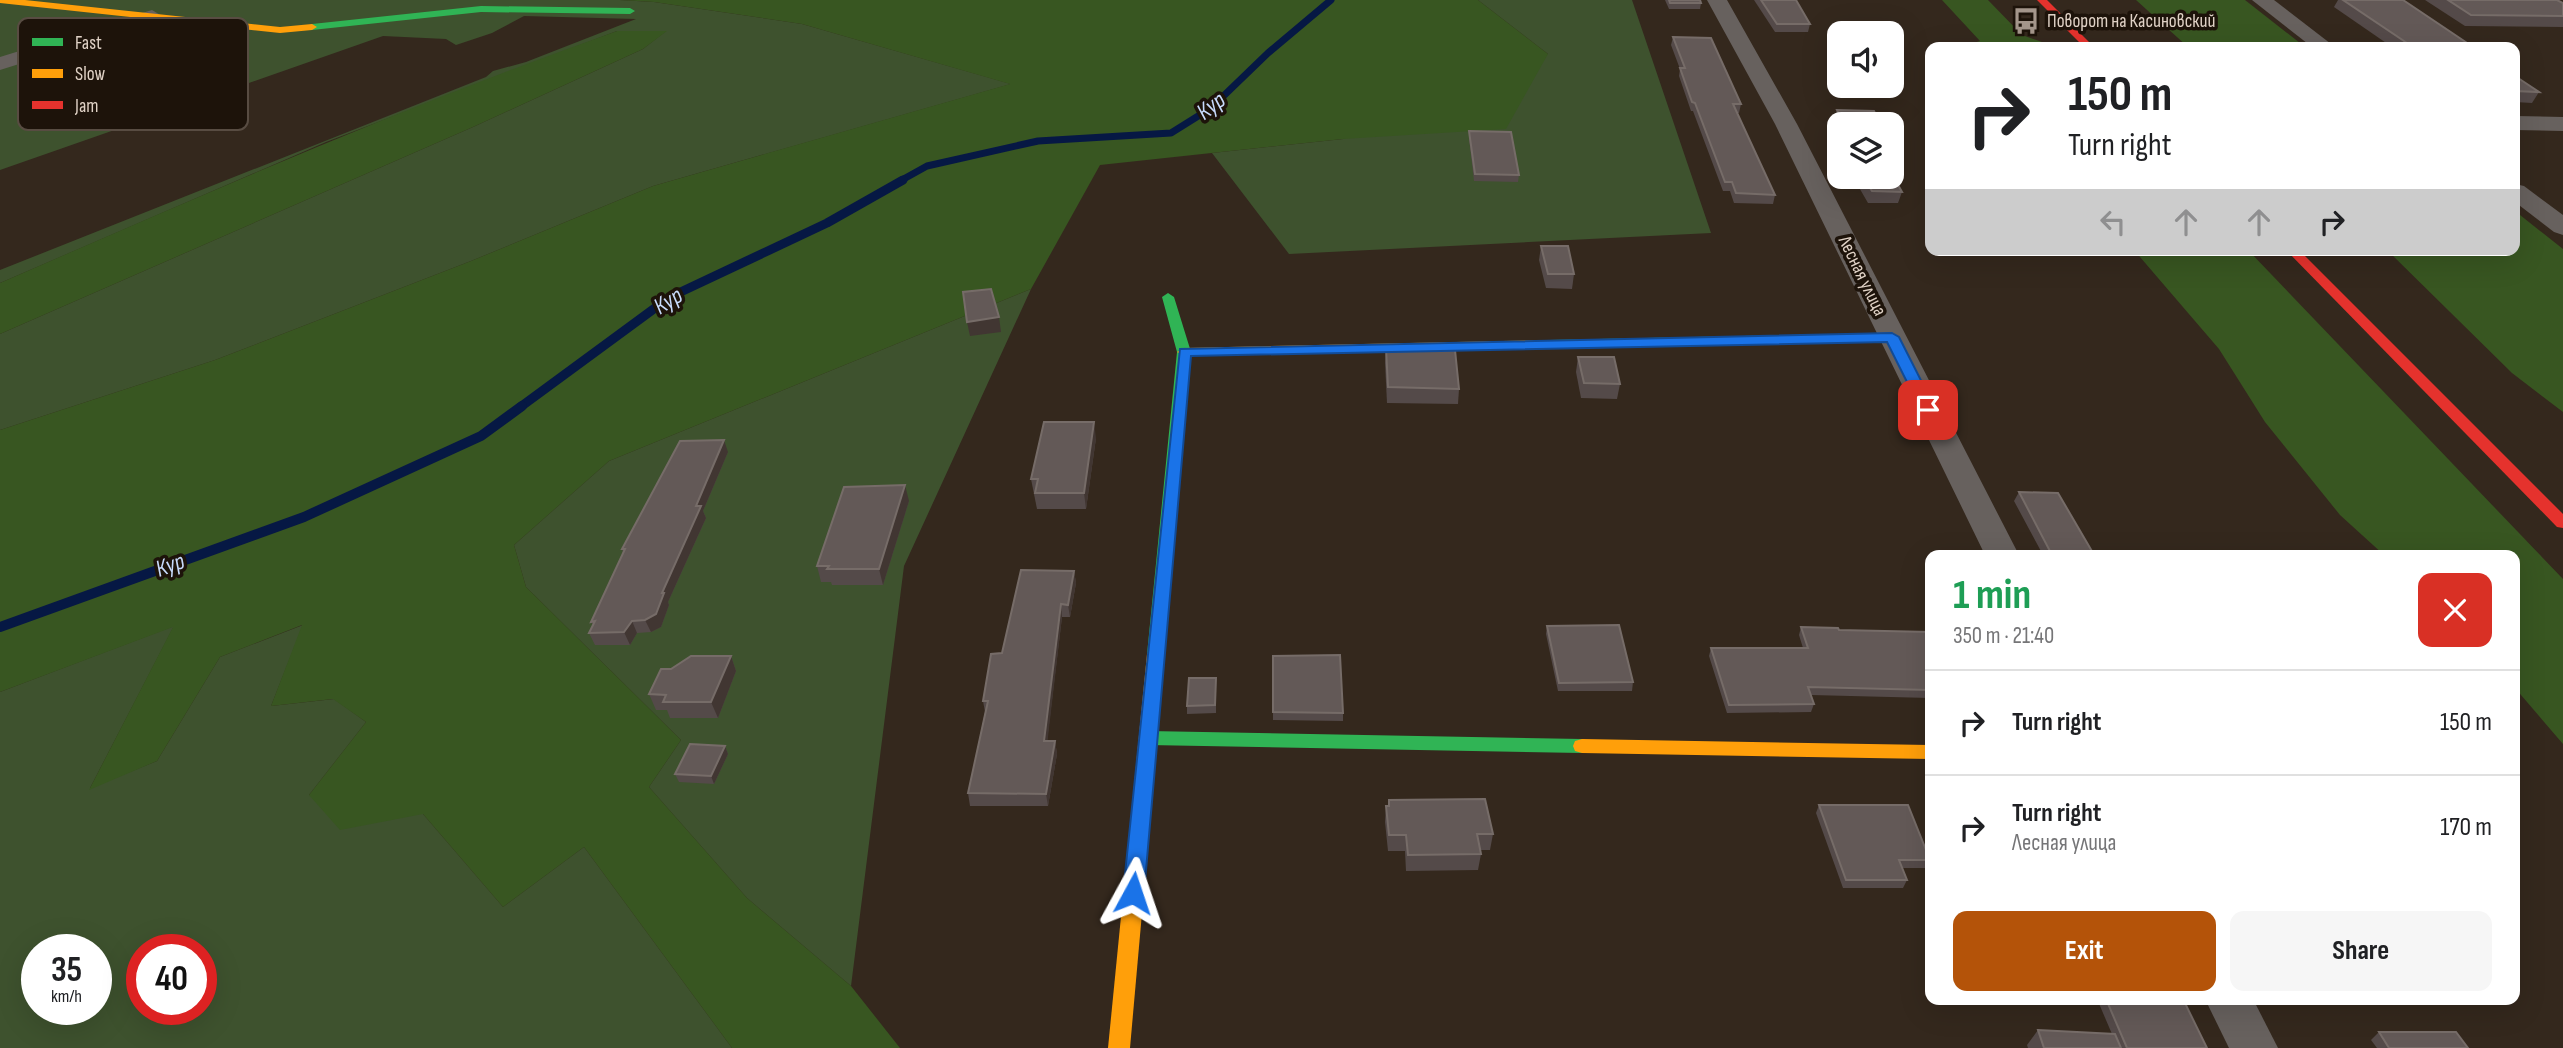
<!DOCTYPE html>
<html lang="en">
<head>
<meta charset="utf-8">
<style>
  :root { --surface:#fff; --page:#f6f6f6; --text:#202124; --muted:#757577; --line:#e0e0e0; --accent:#b45309 }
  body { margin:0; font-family:"Sofia Sans Condensed",sans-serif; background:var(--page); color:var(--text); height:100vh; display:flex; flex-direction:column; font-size:26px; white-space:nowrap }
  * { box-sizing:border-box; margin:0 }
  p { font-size:23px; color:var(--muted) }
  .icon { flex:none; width:38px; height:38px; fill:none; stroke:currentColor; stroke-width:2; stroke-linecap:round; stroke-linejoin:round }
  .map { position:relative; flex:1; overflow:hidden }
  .side { position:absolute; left:1925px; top:550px; width:595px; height:455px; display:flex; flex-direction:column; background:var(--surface); border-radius:14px; box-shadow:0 7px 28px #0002 }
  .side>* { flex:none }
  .banner { position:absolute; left:1925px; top:42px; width:595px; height:214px; border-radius:14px; box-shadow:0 7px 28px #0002; background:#fff; color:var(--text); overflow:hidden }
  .tools { position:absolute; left:1827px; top:21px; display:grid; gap:14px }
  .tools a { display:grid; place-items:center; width:77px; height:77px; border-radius:14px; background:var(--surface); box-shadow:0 7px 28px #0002; font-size:35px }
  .speed { position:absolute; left:21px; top:934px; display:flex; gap:14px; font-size:35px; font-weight:700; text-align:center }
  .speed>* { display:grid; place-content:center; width:91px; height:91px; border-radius:50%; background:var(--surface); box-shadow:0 7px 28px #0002; line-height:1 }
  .speed small { font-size:18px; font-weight:400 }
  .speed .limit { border:10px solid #d22; background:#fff; color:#111 }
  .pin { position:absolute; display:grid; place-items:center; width:60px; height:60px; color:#fff; margin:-30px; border-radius:14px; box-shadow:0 4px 10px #0006 }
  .me { position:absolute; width:77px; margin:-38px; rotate:5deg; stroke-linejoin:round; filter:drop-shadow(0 0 5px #0008) }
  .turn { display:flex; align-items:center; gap:24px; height:147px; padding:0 28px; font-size:32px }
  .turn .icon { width:91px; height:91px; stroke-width:2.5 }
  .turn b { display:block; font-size:49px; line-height:60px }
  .lanes { display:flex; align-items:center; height:66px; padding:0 28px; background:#0003; justify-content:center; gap:35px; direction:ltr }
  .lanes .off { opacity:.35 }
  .round { display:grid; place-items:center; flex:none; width:74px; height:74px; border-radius:14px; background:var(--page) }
  .head { display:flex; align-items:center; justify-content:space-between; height:119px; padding:0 28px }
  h1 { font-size:42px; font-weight:700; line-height:52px; color:#1e9e55 }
  .primary-button { display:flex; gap:14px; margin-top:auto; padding:14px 28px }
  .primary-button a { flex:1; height:80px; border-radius:14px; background:var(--accent); color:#fff; font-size:28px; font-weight:700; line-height:80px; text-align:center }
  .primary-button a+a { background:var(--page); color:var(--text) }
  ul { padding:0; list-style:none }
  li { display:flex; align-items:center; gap:21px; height:105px; padding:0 28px; border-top:2px solid var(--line) }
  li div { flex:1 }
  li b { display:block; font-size:26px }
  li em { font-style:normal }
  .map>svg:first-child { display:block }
  .green { fill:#3e522e; fill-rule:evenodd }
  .forest { fill:#385621 }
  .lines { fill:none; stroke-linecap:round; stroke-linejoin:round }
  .stream-far2 { stroke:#061844; stroke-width:7 }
  .stream-far1 { stroke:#061844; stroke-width:9 }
  .stream { stroke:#061844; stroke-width:10 }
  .street { fill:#67615e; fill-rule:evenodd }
  .fast { fill:#30b455; fill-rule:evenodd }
  .slow { fill:#ff9f0a; fill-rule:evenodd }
  .jam { fill:#e5322d; fill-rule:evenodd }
  .wall { fill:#544a49 }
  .shaded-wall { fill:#413632 }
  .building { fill:#635957; stroke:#766c68; stroke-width:2 }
  .route { fill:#1a73e8; stroke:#114b97; stroke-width:2 }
  .labels { text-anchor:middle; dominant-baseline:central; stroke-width:7; stroke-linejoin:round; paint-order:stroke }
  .far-poi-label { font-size:19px; fill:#e0d2c6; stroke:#1d130a; text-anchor:start }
  .far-street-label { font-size:19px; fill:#e0d2c6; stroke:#1d130a }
  .water-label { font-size:24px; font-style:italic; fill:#c8dbfc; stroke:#1d130a }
  .key { fill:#1d130a; stroke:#584c42; stroke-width:2 }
  .key-label { font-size:19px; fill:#e0d2c6 }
</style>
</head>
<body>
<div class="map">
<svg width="2563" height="1048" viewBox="0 0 2563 1048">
  <rect width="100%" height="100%" fill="#34281d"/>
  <g class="green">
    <path d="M0 0H620L654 2 802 24 1011 84 653 186 471 261 215 360 0 430V334L473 127 643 49 666 31H617L326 142 0 283V270L486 77 493 71 526 62 636 19 524 16 492 33 456 45 446 39 383 36 0 170Z"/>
    <path d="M1478 0H1632L1711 233 1289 254 1212 153 1343 139 1548 54Z"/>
    <path d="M1031 289 904 566 851 986 747 898 649 787 681 740 526 587 514 545 609 461Z"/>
    <path d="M303 625 271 706 334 699 366 722 309 795 423 814 503 907 584 847 732 1048H0V692L174 626 90 788 157 761 220 657ZM37 950H96V1010H37ZM142 950H201V1010H142Z"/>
  </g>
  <g class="forest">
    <path d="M620 0H1478L1548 54 1506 129 1343 139 1100 165 1031 289 609 461 514 545 526 587 681 740 649 787 747 898 851 986 900 1048H732L584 847 503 907 423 814 340 830 309 795 366 722 333 699 271 706 302 625 220 657 157 761 89 790 173 627 0 692V430L215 360 471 261 653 186 1010 84 802 24 654 2Z"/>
    <path d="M1942 0H1988L2022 35 2042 42 2047 47H1960L1980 41Z"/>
    <path d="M2136 0H2245L2305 47H2188Z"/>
    <path d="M617 31H667L643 49 473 127 0 334V283C204 194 407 105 617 31Z"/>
    <path d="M2515 211 2563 249V412L2512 373 2387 250H2515Z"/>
    <path d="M2134 250H2248L2563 579V744L2515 688V555H2384L2340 515 2265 422 2219 349Z"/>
  </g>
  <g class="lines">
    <path class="stream-far2" d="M900 181 927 166 1038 141 1171 133 1211 108 1268 53 1331 0"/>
    <path class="stream-far1" d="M519 408 670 297 827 223 903 180"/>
    <path class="stream" d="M0 627 304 517 481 436 522 406"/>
    <g class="street">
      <path d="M1707 0H1727L1797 124 2019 555H1985L1775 124Z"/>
      <path d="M2252 0H2274L2335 47H2312Z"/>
      <path d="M152 10 162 16 159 20 0 70V57Z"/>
      <path d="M2515 116 2563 117V131L2515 130Z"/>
      <path d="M2515 184 2524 186 2563 215V235L2554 232 2515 202Z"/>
      <path d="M2205 999H2253L2278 1048H2229Z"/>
    </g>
    <g class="fast">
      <path d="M481 6 630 8 635 11 630 14 481 12 312 30 307 27 312 24Z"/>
      <path d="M1168 293 1174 297 1191 352 1165 654 1162 658H1150L1147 654 1177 352 1162 297Z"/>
      <path d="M1892 333 1899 337 1897 340 1549 348 1542 344 1549 340Z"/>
      <path d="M1148 731 1582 739 1589 741 1591 746 1589 751 1582 753 1148 745 1141 743 1139 738 1141 733Z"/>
    </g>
    <g class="slow">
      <path d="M0 0H25L280 27 312 24 317 27 312 30 280 33 0 3Z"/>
      <path d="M1549 340 1554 341 1556 344 1554 347 1184 356 1177 352 1184 348Z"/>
      <path d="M1156 648 1162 650 1165 654 1130 1048H1108L1147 654 1150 650Z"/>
      <path d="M1582 739 1930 745V759L1582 753 1575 751 1573 746 1575 741Z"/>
    </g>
    <g class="jam">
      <path d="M2037 0H2047L2094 47H2084Z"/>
      <path d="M2286 250H2299L2563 514V528L2557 527Z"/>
    </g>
  </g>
  <g class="wall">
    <path d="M1665 0H1700L1701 3 1700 9H1669Z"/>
    <path d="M1754 0H1796L1810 24 1808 32H1775Z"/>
    <path d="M2338 0H2403L2473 47H2392L2334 7Z"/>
    <path d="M2425 0H2557L2563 3V27L2465 26Z"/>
    <path d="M1673 37 1741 104 1739 113H1737L1775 195 1773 204 1734 203 1730 191H1723L1693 111H1691L1679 76 1680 69 1671 45Z"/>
    <path d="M2515 76 2539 92 2532 103 2515 102Z"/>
    <path d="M1837 110 1880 124H1839V132L1834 120Z"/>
    <path d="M1469 131 1519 175 1518 182 1474 181 1469 138Z"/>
    <path d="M1892 149 1901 169 1897 180H1895L1902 192 1898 203H1868L1853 177H1892Z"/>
    <path d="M1541 246 1574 274 1572 289 1546 288 1539 260Z"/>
    <path d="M1386 348 1459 389 1458 404 1387 403 1385 363Z"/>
    <path d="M1578 357 1620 384 1617 399 1581 398 1576 372Z"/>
    <path d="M1096 438 1086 509H1037L1031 479Z"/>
    <path d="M728 452 703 511 706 518 668 602 669 605 661 627 651 632 637 633 630 645H595L589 633 593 625 591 622 623 553 622 549Z"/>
    <path d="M2019 492 2093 553 2138 555H2043L2014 501Z"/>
    <path d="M909 501 883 585H832L831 582H821L817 566Z"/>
    <path d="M1074 571 1076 583 1070 617H1062L1047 741H1055L1057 754 1048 806H970L968 793 985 712 983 701Z"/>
    <path d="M1547 626 1633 682 1632 691H1558L1546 634Z"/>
    <path d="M1801 627 1839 630 1930 632V698L1811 695 1814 704 1811 712 1727 713 1709 656 1711 648H1803L1799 635Z"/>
    <path d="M731 656 736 671 718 718H670L667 710H656L649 694Z"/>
    <path d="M1273 656 1343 713V721L1273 720Z"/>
    <path d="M1216 678V713L1187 714V706Z"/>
    <path d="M725 746 728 754 714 784 679 782 675 774Z"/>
    <path d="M1819 805 1930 859V861L1927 868H1902L1907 880 1903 888H1843L1816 813Z"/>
    <path d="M1386 806 1493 834 1490 850H1480L1481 854 1478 870 1406 871 1405 851H1388L1385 822Z"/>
    <path d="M2097 999H2183L2207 1048H2028L2027 1045 2038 1030 2112 1034Z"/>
    <path d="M2379 1032 2468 1048H2377L2371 1040Z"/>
  </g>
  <g class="shaded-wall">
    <path d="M999 317 1001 332 970 336 967 322Z"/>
    <path d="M1094 422 1096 438 1086 509 1084 493Z"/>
    <path d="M724 440 728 452 703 511 706 518 668 602 669 605 661 627 651 632 645 620Z"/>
    <path d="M905 485 909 501 883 585 879 569Z"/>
    <path d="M1074 571 1076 583 1070 617 1068 605Z"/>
    <path d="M1061 604 1062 617 1046 754 1044 741Z"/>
    <path d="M632 621 637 633 630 645 624 632Z"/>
    <path d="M731 656 736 671 718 718 711 702Z"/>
    <path d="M1055 741 1057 754 1048 806 1046 794Z"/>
    <path d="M725 746 728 754 714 784 711 776Z"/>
  </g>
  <g class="building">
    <path d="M1669 0H1700L1701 3H1670Z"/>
    <path d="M1761 0H1796L1810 24H1777Z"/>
    <path d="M2343 0H2403L2473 47H2413Z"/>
    <path d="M2448 0H2557L2563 3V16L2471 15Z"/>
    <path d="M1673 37 1711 38 1741 104H1733L1775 195 1736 193 1732 182H1725L1695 103 1692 102 1680 68H1685Z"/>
    <path d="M2515 76 2539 92 2515 91Z"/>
    <path d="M1837 110 1874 111 1880 124H1844Z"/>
    <path d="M1469 131 1511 132 1519 175 1475 174Z"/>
    <path d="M1892 149 1901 169H1892Z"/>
    <path d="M1892 174 1902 192 1872 191 1863 177H1892Z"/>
    <path d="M1541 246H1568L1574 274H1548Z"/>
    <path d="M991 289 999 317 967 322 963 292Z"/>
    <path d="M1386 348 1455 350 1459 389 1388 387Z"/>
    <path d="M1578 357H1614L1620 384 1584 383Z"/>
    <path d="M1044 422H1094L1084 493H1035L1038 479H1031Z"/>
    <path d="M724 440 696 506H701L662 593H664L656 614 645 620 632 621 624 632 589 633 595 621 591 622 625 549H622L680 441Z"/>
    <path d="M905 485 879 569H827L829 566H817L844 487Z"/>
    <path d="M2019 492 2058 493 2093 553 2138 555H2052Z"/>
    <path d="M1021 570 1074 571 1068 605 1061 604 1044 741H1055L1046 794 968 793 988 701H983L991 654 1002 653Z"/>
    <path d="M1619 625 1633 682 1559 683 1547 626Z"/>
    <path d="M1801 627 1838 628 1839 630 1930 632V690L1808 687 1814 704 1729 705 1711 648H1808Z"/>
    <path d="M1340 655 1343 713 1273 712V656Z"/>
    <path d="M691 656H731L711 702H663L666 695 649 694 661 669H671Z"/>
    <path d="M1189 678H1216L1215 705 1187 706Z"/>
    <path d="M690 744 725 746 711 776 675 774Z"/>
    <path d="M1485 799 1493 834H1477L1481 854 1408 855 1406 835H1389L1386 806H1389V800Z"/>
    <path d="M1819 805H1908L1930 860H1899L1907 880H1846Z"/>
    <path d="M2106 999H2183L2207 1048H2127Z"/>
    <path d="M2038 1030 2115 1034 2121 1048H2044Z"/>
    <path d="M2379 1032H2456L2468 1048H2389Z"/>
  </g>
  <path class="route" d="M1892 333 1899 337 1936 410 1934 413 1928 414 1921 410 1887 342 1191 356 1144 893 1141 899 1133 902 1126 899 1123 893 1180 349Z"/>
  <defs>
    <symbol id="bus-bare" viewBox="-9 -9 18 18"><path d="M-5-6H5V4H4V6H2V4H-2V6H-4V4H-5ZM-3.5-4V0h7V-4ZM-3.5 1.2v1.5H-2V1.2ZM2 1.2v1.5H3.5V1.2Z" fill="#a4968b" stroke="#1d130a" stroke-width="2.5" paint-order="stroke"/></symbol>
  </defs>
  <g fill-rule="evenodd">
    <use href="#bus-bare" x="2007" y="2" width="38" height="38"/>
  </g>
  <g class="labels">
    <g class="far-poi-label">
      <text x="2047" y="21">Поворот на Касиновский</text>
    </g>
    <g class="far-street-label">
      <text transform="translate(1862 276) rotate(64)">Лесная улица</text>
    </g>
    <g class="water-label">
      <text transform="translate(1211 106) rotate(-37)">Кур</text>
      <text transform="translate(668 301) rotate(-32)">Кур</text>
      <text transform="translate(170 565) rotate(-20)">Кур</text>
    </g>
  </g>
  <rect x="18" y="18" width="230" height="112" rx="10" class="key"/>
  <rect x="32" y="38" width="31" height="8" fill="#30b455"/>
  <rect x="32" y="69" width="31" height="9" fill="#ff9f0a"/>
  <rect x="32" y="101" width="31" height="8" fill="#e5322d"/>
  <g class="key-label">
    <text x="75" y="49">Fast</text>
    <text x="75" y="80">Slow</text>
    <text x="75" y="112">Jam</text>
  </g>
</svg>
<div class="tools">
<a><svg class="icon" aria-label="sound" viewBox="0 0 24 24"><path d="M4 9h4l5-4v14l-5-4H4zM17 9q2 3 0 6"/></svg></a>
<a><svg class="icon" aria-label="layers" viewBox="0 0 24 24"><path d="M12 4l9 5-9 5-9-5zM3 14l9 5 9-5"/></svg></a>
</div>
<div class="speed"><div>35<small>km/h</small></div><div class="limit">40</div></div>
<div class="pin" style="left:1928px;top:410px;background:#d93025"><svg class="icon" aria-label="arrive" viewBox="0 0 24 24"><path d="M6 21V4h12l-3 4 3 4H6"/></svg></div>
<svg class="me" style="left:1133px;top:893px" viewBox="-20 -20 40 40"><path d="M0-17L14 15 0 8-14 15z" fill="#1a73e8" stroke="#fff" stroke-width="4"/></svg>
<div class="banner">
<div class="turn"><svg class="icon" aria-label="right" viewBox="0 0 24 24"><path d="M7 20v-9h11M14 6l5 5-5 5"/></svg><div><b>150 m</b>Turn right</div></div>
<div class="lanes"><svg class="icon off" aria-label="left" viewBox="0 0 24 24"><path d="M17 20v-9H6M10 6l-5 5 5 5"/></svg><svg class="icon off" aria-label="ahead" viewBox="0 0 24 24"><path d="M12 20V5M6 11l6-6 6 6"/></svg><svg class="icon off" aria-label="ahead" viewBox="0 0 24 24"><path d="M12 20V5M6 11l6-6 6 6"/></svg><svg class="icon" aria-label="right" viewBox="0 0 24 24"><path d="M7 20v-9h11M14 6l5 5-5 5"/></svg></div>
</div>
<section class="side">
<div class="head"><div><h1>1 min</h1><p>350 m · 21:40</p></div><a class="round" style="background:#d93025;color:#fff"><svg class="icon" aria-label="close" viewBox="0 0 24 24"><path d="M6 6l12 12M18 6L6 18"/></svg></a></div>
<ul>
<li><svg class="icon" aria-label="right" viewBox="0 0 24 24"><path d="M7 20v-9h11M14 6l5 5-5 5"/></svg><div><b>Turn right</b></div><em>150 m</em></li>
<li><svg class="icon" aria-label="right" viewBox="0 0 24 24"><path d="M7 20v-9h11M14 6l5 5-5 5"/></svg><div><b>Turn right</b><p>Лесная улица</p></div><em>170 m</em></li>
</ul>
<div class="primary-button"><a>Exit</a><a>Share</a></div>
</section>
</div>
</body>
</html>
